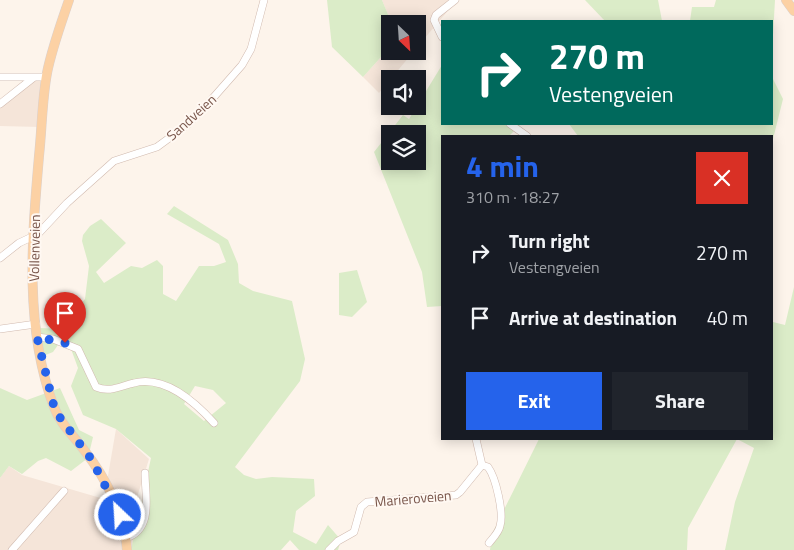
<!DOCTYPE html>
<html lang="en">
<head>
<meta charset="utf-8">
<style>
  :root { --surface:#171b24; --page:#20242c; --text:#f1f3f6; --muted:#9ea1a6; --accent:#2563eb }
  body { margin:0; font-family:"Titillium Web",sans-serif; background:var(--page); color:var(--text); height:100vh; display:flex; flex-direction:column; font-size:19px; white-space:nowrap }
  * { box-sizing:border-box; margin:0 }
  p { font-size:16px; color:var(--muted) }
  .icon { flex:none; width:28px; height:28px; fill:none; stroke:currentColor; stroke-width:2; stroke-linecap:round; stroke-linejoin:round }
  .map { position:relative; flex:1; overflow:hidden }
  .details { position:absolute; left:441px; top:135px; width:332px; height:305px; display:flex; flex-direction:column; background:var(--surface); border-radius:0px; box-shadow:0 2px 12px #0003 }
  .details>* { flex:none }
  .banner { position:absolute; left:441px; top:20px; width:332px; height:105px; border-radius:0px; box-shadow:0 2px 12px #0003; background:#00695c; color:#fff; overflow:hidden }
  .needle { width:32px; rotate:155deg }
  .fabs { position:absolute; left:381px; top:15px; display:grid; gap:10px }
  .fabs a { display:grid; place-items:center; width:45px; height:45px; border-radius:0px; background:var(--surface); box-shadow:0 2px 12px #0003; font-size:25px }
  .pin { position:absolute; display:grid; place-items:center; width:42px; height:42px; color:#fff; margin:-51px -21px; border-radius:50% 50% 50% 0; rotate:-45deg; box-shadow:0 0 5px #0007 }
  .pin .icon { rotate:45deg }
  .me { position:absolute; width:55px; margin:-28px; rotate:335deg; stroke-linejoin:round; filter:drop-shadow(0 0 4px #0008) }
  .turn { display:flex; align-items:center; gap:18px; height:105px; padding:0 25px; font-size:22px }
  .turn .icon { width:65px; height:65px; stroke-width:2.5 }
  .turn b { display:block; font-size:35px; line-height:42px }
  .round { display:grid; place-items:center; flex:none; width:52px; height:52px; border-radius:0px; background:var(--page) }
  .head { display:flex; align-items:center; justify-content:space-between; height:85px; padding:0 25px }
  h1 { font-size:30px; font-weight:700; line-height:38px; color:var(--accent) }
  .cta { display:flex; gap:10px; margin-top:auto; padding:10px 25px }
  .cta a { flex:1; height:58px; border-radius:0px; background:var(--accent); color:#fff; font-size:20px; font-weight:700; line-height:58px; text-align:center }
  .cta a+a { background:var(--page); color:var(--text) }
  ul { padding:0; list-style:none }
  li { display:flex; align-items:center; gap:15px; height:65px; padding:0 25px }
  li div { flex:1 }
  li b { display:block; font-size:19px }
  li em { font-style:normal }
  .map>svg:first-child { display:block }
  .residential { fill:#f5e5d9 }
  .green { fill:#dbecc8; fill-rule:evenodd }
  .lines { fill:none; stroke-linecap:round; stroke-linejoin:round }
  .minor-casing { stroke:#d1baaf; stroke-width:8 }
  .major-casing { stroke:#dad0cd; stroke-width:10 }
  .minor { stroke:#fff; stroke-width:7 }
  .major { stroke:#fcd1a4; stroke-width:9 }
  .route { stroke:#2563eb; stroke-width:9; stroke-dasharray:0 16.2 }
  .labels { text-anchor:middle; dominant-baseline:central; stroke-width:4; stroke-linejoin:round; paint-order:stroke }
  .street-label { font-size:14px; fill:#7a574c; stroke:#fff8f2 }
</style>
</head>
<body>
<div class="map">
<svg width="794" height="550" viewBox="0 0 794 550">
  <rect width="100%" height="100%" fill="#fdf4eb"/>
  <g class="residential">
    <path d="M382 0H457L418 46V24H392Z"/>
    <path d="M390 47V51H414L379 93 363 77Z"/>
    <path d="M34 80H43L40 127 0 126V104Z"/>
    <path d="M116 429 149 459 128 526 145 550H0V478L9 466 22 475 104 499Z"/>
  </g>
  <g class="green">
    <path d="M327 0H382L392 24H390V47L363 77 332 47Z"/>
    <path d="M585 0H658L662 21H605Z"/>
    <path d="M716 0H775L773 35 772 21H690L692 7H714Z"/>
    <path d="M442 65V124H521L509 136H442V306L427 307 422 272 374 152 403 115 409 119ZM390 134H418V161H390Z"/>
    <path d="M773 79 783 99 773 139 772 136H578L569 124H772Z"/>
    <path d="M174 206 228 240 238 264 239 283 253 291 292 301 305 359 300 381 235 467 244 475 256 479 272 477 314 479 315 496 296 511 293 532 316 544 328 525 341 540 338 550H299L290 540 281 550H131L151 458 116 429 83 415 71 386 78 368 71 349 58 345 53 352 43 356 40 328 61 329 85 299 89 266 82 241 83 235 90 226 101 219 126 243 96 272 104 283 131 266 142 268 157 260 163 266V294L176 301 199 266H214L226 262 219 244 167 214ZM195 386 213 390 226 403 204 421 184 404Z"/>
    <path d="M357 270 367 302 352 317 339 315V273Z"/>
    <path d="M794 287V550H725L735 502 754 448 737 439H772L773 322 785 325Z"/>
    <path d="M0 388 27 400 60 388 79 430 93 437 88 458 71 471 46 458 38 461 22 474 9 466 0 478Z"/>
    <path d="M539 439H737L688 528 687 550H490L492 534Z"/>
  </g>
  <g class="lines">
    <defs>
      <g id="minor">
        <path d="M442 37 434 20 436 15 455 0"/>
        <path d="M0 77H46"/>
        <path d="M0 104 33 78"/>
        <path d="M510 124 527 136"/>
        <path d="M0 258 19 243 38 234 67 203 114 161 157 147 187 125 205 107 242 65 251 49 264 0"/>
        <path d="M0 329 36 324"/>
        <path d="M37 337 53 339 78 349 96 387C110 393 120 386 134 383 164 375 195 402 214 423"/>
        <path d="M482 465 488 467C496 478 504 513 500 526 499 532 493 538 489 543"/>
        <path d="M126 538C154 529 145 495 145 473"/>
        <path d="M12 550 64 491"/>
        <path d="M329 550 338 541 354 532 361 507 367 502 456 495 460 492 482 465 476 439"/>
      </g>
      <g id="major">
        <path d="M69 0C61 24 52 48 47 73 42 100 42 128 39 156 32 238 24 328 54 407 60 424 74 436 84 450 106 478 125 515 127 550"/>
        <path d="M786 0 794 11"/>
      </g>
    </defs>
    <use href="#minor" class="minor-casing"/>
    <use href="#major" class="major-casing"/>
    <use href="#minor" class="minor"/>
    <use href="#major" class="major"/>
  </g>
  <g class="lines">
    <path class="route" d="M65 343 37 337 55 411 92 460 120 515"/>
  </g>
  <g class="labels">
    <g class="street-label">
      <text transform="translate(191 117) rotate(-42)">Sandveien</text>
      <text transform="translate(34 248) rotate(-89)">Vollenveien</text>
      <text transform="translate(413 498) rotate(-5)">Marieroveien</text>
    </g>
  </g>
</svg>
<div class="fabs">
<a><svg class="needle" viewBox="-14 -14 28 28"><path d="M0-13l5 13h-10z" fill="#e53935"/><path d="M0 13l5-13h-10z" fill="#9ea1a6"/></svg></a>
<a><svg class="icon" aria-label="sound" viewBox="0 0 24 24"><path d="M4 9h4l5-4v14l-5-4H4zM17 9q2 3 0 6"/></svg></a>
<a><svg class="icon" aria-label="layers" viewBox="0 0 24 24"><path d="M12 4l9 5-9 5-9-5zM3 14l9 5 9-5"/></svg></a>
</div>
<div class="pin" style="left:65px;top:343px;background:#d93025"><svg class="icon" aria-label="arrive" viewBox="0 0 24 24"><path d="M6 21V4h12l-3 4 3 4H6"/></svg></div>
<svg class="me" style="left:120px;top:515px" viewBox="-20 -20 40 40"><circle r="17" fill="#2563eb" stroke="#fff" stroke-width="3"/><path d="M0-11L8 9 0 5-8 9z" fill="#fff"/></svg>
<div class="banner">
<div class="turn"><svg class="icon" aria-label="right" viewBox="0 0 24 24"><path d="M7 20v-9h11M14 6l5 5-5 5"/></svg><div><b>270 m</b>Vestengveien</div></div>
</div>
<section class="details">
<div class="head"><div><h1>4 min</h1><p>310 m · 18:27</p></div><a class="round" style="background:#d93025;color:#fff"><svg class="icon" aria-label="close" viewBox="0 0 24 24"><path d="M6 6l12 12M18 6L6 18"/></svg></a></div>
<ul>
<li><svg class="icon" aria-label="right" viewBox="0 0 24 24"><path d="M7 20v-9h11M14 6l5 5-5 5"/></svg><div><b>Turn right</b><p>Vestengveien</p></div><em>270 m</em></li>
<li><svg class="icon" aria-label="arrive" viewBox="0 0 24 24"><path d="M6 21V4h12l-3 4 3 4H6"/></svg><div><b>Arrive at destination</b></div><em>40 m</em></li>
</ul>
<div class="cta"><a>Exit</a><a>Share</a></div>
</section>
</div>
</body>
</html>
